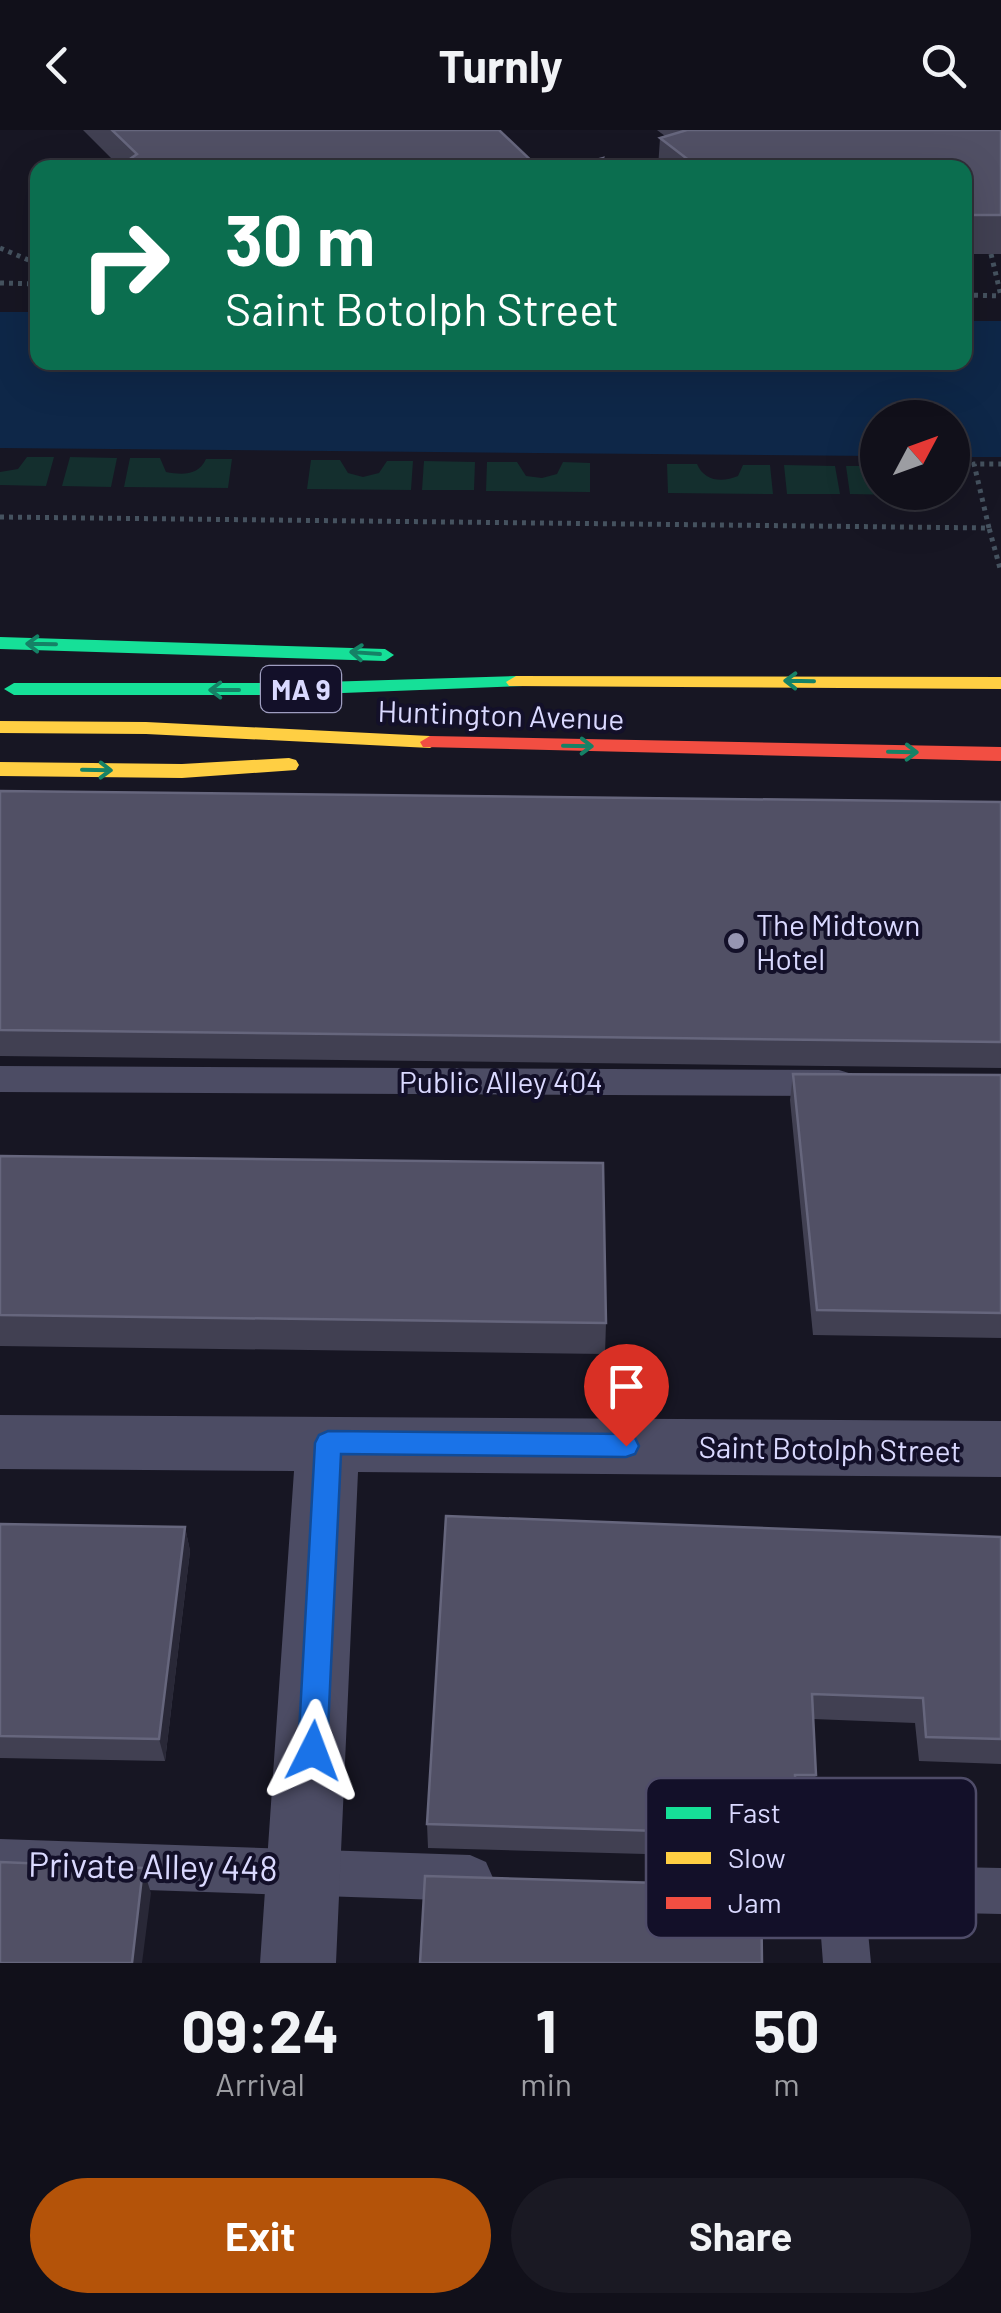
<!DOCTYPE html>
<html lang="en">
<head>
<meta charset="utf-8">
<style>
  :root { --surface:#11101a; --page:#1a1923; --text:#f1f3f6; --muted:#9c9da2; --line:#303039; --accent:#b45309 }
  body { margin:0; font-family:Barlow,sans-serif; background:var(--page); color:var(--text); height:100vh; display:flex; flex-direction:column; font-size:38px; white-space:nowrap }
  * { box-sizing:border-box; margin:0 }
  p { font-size:32px; color:var(--muted) }
  .icon { flex:none; width:55px; height:55px; fill:none; stroke:currentColor; stroke-width:2; stroke-linecap:round; stroke-linejoin:round }
  .map { position:relative; height:1833px; overflow:hidden }
  .details { display:flex; flex-direction:column; background:var(--surface); flex:1 }
  .details>* { flex:none }
  .guide { position:absolute; left:30px; top:30px; width:942px; height:210px; border-radius:20px; box-shadow:0 10px 40px #0002,0 0 0 2px var(--line); background:#0b6e4f; color:#fff; overflow:hidden }
  .needle { width:65px; rotate:49deg }
  .fabs { position:absolute; left:860px; top:270px; display:grid; gap:20px }
  .fabs a { display:grid; place-items:center; width:110px; height:110px; border-radius:50%; background:var(--surface); box-shadow:0 10px 40px #0002,0 0 0 2px var(--line); font-size:50px }
  .pin { position:absolute; display:grid; place-items:center; width:85px; height:85px; color:#fff; margin:-102px -42px; border-radius:50% 50% 50% 0; rotate:-45deg; box-shadow:0 0 10px #0007 }
  .pin .icon { rotate:45deg }
  .me { position:absolute; width:110px; margin:-55px; rotate:3deg; stroke-linejoin:round; filter:drop-shadow(0 0 8px #0008) }
  .turn { display:flex; align-items:center; gap:35px; height:210px; padding:0 30px; font-size:45px }
  .turn .icon { width:130px; height:130px; stroke-width:2.5 }
  .turn b { display:block; font-size:70px; line-height:85px }
  .eta { display:flex; justify-content:space-evenly; align-items:center; height:170px; text-align:center }
  .eta b { font-size:60px; font-weight:700; line-height:70px }
  .button { display:flex; gap:20px; margin-top:auto; padding:20px 30px }
  .button a { flex:1; height:115px; border-radius:60px; background:var(--accent); color:#fff; font-size:40px; font-weight:700; line-height:115px; text-align:center }
  .button a+a { background:var(--page); color:var(--text) }
  header { display:flex; justify-content:space-between; align-items:center; height:130px; padding:0 30px; background:var(--surface); font-size:45px; font-weight:700 }
  .map>svg:first-child { display:block }
  .green { fill:#142f2e }
  .water { fill:#0e2748 }
  .lines { fill:none; stroke-linecap:round; stroke-linejoin:round }
  .path { stroke:#45525f; stroke-width:5; stroke-dasharray:4 5; stroke-linecap:butt }
  .lane { fill:#4c4c64; fill-rule:evenodd }
  .street { fill:#4c4c64; fill-rule:evenodd }
  .fast { fill:#16e098; fill-rule:evenodd }
  .slow { fill:#ffcf43; fill-rule:evenodd }
  .jam { fill:#f24e42; fill-rule:evenodd }
  .wall { fill:#414052 }
  .shaded-wall { fill:#292837 }
  .building { fill:#515065; stroke:#66667d; stroke-width:2.5 }
  .oneway { stroke:#158266 }
  .route { fill:#1a73e8; stroke:#114b97; stroke-width:2.5 }
  .poi-dot { fill:#9695b2; stroke:#131029; stroke-width:4 }
  .labels { text-anchor:middle; dominant-baseline:central; stroke-width:8; stroke-linejoin:round; paint-order:stroke }
  .shield { fill:#131029; stroke:#9e9dbf; stroke-width:2.5 }
  .shield-label { font-size:28px; font-weight:bold; fill:#dad9ff }
  .street-label { font-size:30px; fill:#dad9ff; stroke:#131029 }
  .poi-label { font-size:30px; fill:#dad9ff; stroke:#131029; text-anchor:start }
  .near-street-label { font-size:35px; fill:#dad9ff; stroke:#131029 }
  .key { fill:#131029; stroke:#4f4c69; stroke-width:2.5 }
  .key-label { font-size:28px; fill:#dad9ff }
</style>
</head>
<body>
<header><svg class="icon" aria-label="back" viewBox="0 0 24 24"><path d="M15 5l-7 7 7 7"/></svg>Turnly<svg class="icon" aria-label="search" viewBox="0 0 24 24"><circle cx="10" cy="10" r="6"/><path d="M15 15l6 6"/></svg></header>
<div class="map">
<svg width="1001" height="1833" viewBox="0 0 1001 1833">
  <rect width="100%" height="100%" fill="#171623"/>
  <g class="green">
    <path d="M27 327H54L46 356 0 355V342L18 339Z"/>
    <path d="M70 327 117 328 111 357 62 356Z"/>
    <path d="M130 328H160L166 342C182 345 198 346 206 329H232L228 358 124 357Z"/>
    <path d="M311 330H340L348 343 363 347 379 343 387 331H413L411 360 307 359Z"/>
    <path d="M424 331 475 332 474 360H422Z"/>
    <path d="M487 332H517L526 346 542 348 557 344 563 332 590 333V362L486 361Z"/>
    <path d="M697 334C704 351 722 353 738 346L743 335H770L773 364 668 363 667 334Z"/>
    <path d="M784 335 835 336 840 364H787Z"/>
    <path d="M846 336H876L878 362H952L953 353 955 366 850 364Z"/>
  </g>
  <path class="water" d="M0 182H37L38 232H965V191H1001V327H953L952 288H878L877 326 0 318Z"/>
  <g class="lines">
    <g class="path">
      <path d="M0 118 38 134"/>
      <path d="M991 124 1001 166"/>
      <path d="M0 153 38 154"/>
      <path d="M965 165 1001 166"/>
      <path d="M0 387 989 398 1001 442"/>
      <path d="M989 398 974 334H1001"/>
    </g>
    <g class="lane">
      <path d="M0 936 839 940 852 944 857 953 852 962 839 966 0 962Z"/>
      <path d="M0 1709 470 1725 486 1732 493 1748 486 1764 470 1771 0 1755Z"/>
      <path d="M712 1732 1001 1738V1784L866 1781 871 1833H823L819 1780 712 1778 695 1771 689 1755 695 1739Z"/>
    </g>
    <path class="street" d="M0 1285 1001 1291V1347L358 1342 336 1833H260L294 1341 0 1339Z"/>
    <g class="fast">
      <path d="M0 507 385 519 394 525 385 531 0 519Z"/>
      <path d="M516 546 526 552 523 556 291 565H14L4 559 14 553H291Z"/>
    </g>
    <g class="slow">
      <path d="M516 546 1001 547V559L509 556 506 552Z"/>
      <path d="M0 591 146 592 430 606 440 612 430 618 146 604 0 603Z"/>
      <path d="M289 628 296 630 299 635 296 640 182 648 0 646V632L182 634Z"/>
    </g>
    <path class="jam" d="M430 606 1001 617V631L423 617 420 612Z"/>
  </g>
  <g class="wall">
    <path d="M83 0H499L119 36Z"/>
    <path d="M657 0H1001V124H965V38H658L660 8 665 6Z"/>
    <path d="M0 661 1001 672V938L0 926Z"/>
    <path d="M793 944 1001 945V1208L813 1205 790 970Z"/>
    <path d="M0 1026 606 1193 605 1224 0 1216Z"/>
    <path d="M0 1394 185 1397 190 1421 165 1631 0 1628Z"/>
    <path d="M1001 1407V1634L919 1631 915 1593 813 1589 816 1645 810 1669H796L797 1692 792 1716 758 1714 755 1727 428 1718 427 1694Z"/>
  </g>
  <g class="shaded-wall">
    <path d="M185 1397 190 1421 165 1631 159 1609Z"/>
    <path d="M143 1738 151 1763 142 1833H132Z"/>
  </g>
  <g class="building">
    <path d="M112 0H499L539 38H117L137 24Z"/>
    <path d="M687 0H1001V85H965V38H699L660 8Z"/>
    <path d="M603 28 600 38H567Z"/>
    <path d="M0 661 1001 672V912L0 900Z"/>
    <path d="M793 944 1001 945V1183L817 1180Z"/>
    <path d="M0 1026 603 1033 606 1193 0 1185Z"/>
    <path d="M446 1386 1001 1407V1609L926 1607 923 1568 812 1564 816 1645H795L797 1692 760 1690V1704L427 1694Z"/>
    <path d="M0 1394 185 1397 159 1609 0 1606Z"/>
    <path d="M0 1732 143 1738 132 1833H0Z"/>
    <path d="M425 1746 761 1756 762 1833H420Z"/>
  </g>
  <defs><path id="oneway-shaft" d="M-6 0H5M1.5-3L5.5 0L1.5 3" fill="none" stroke-width="1.6" stroke-linecap="round" stroke-linejoin="round" transform="scale(2.5)"/></defs>
  <g class="oneway">
    <use href="#oneway-shaft" transform="translate(41 514) rotate(-179)"/>
    <use href="#oneway-shaft" transform="translate(365 523) rotate(-176)"/>
    <use href="#oneway-shaft" transform="translate(799 551) rotate(-179)"/>
    <use href="#oneway-shaft" transform="translate(224 560) rotate(180)"/>
    <use href="#oneway-shaft" transform="translate(578 616) rotate(1)"/>
    <use href="#oneway-shaft" transform="translate(903 622) rotate(1)"/>
    <use href="#oneway-shaft" transform="translate(97 640) rotate(1)"/>
  </g>
  <path class="route" d="M328 1301 626 1304 635 1308 639 1316 635 1324 626 1327 341 1324 327 1621 323 1631 313 1635 302 1631 298 1621 315 1313 319 1305Z"/>
  <circle class="poi-dot" cx="736" cy="811" r="10"/>
  <g class="labels">
    <rect class="shield" x="261" y="536" width="80" height="46" rx="8"/>
    <g class="shield-label">
      <text x="301" y="559">MA 9</text>
    </g>
    <g class="street-label">
      <text transform="translate(501 584) rotate(2)">Huntington Avenue</text>
      <text x="501" y="951">Public Alley 404</text>
      <text transform="translate(830 1318) rotate(1)">Saint Botolph Street</text>
    </g>
    <g class="poi-label">
      <text x="756" y="794">The Midtown<tspan x="756" dy="34">Hotel</tspan></text>
    </g>
    <g class="near-street-label">
      <text transform="translate(153 1735) rotate(1)">Private Alley 448</text>
    </g>
  </g>
  <rect x="646" y="1648" width="330" height="160" rx="15" class="key"/>
  <rect x="666" y="1677" width="45" height="12" fill="#16e098"/>
  <rect x="666" y="1722" width="45" height="12" fill="#ffcf43"/>
  <rect x="666" y="1767" width="45" height="12" fill="#f24e42"/>
  <g class="key-label">
    <text x="728" y="1693">Fast</text>
    <text x="728" y="1738">Slow</text>
    <text x="728" y="1783">Jam</text>
  </g>
</svg>
<div class="fabs">
<a><svg class="needle" viewBox="-14 -14 28 28"><path d="M0-13l5 13h-10z" fill="#e53935"/><path d="M0 13l5-13h-10z" fill="#9c9da2"/></svg></a>
</div>
<div class="pin" style="left:626px;top:1316px;background:#d93025"><svg class="icon" aria-label="arrive" viewBox="0 0 24 24"><path d="M6 21V4h12l-3 4 3 4H6"/></svg></div>
<svg class="me" style="left:313px;top:1621px" viewBox="-20 -20 40 40"><path d="M0-17L14 15 0 8-14 15z" fill="#1a73e8" stroke="#fff" stroke-width="4"/></svg>
<div class="guide">
<div class="turn"><svg class="icon" aria-label="right" viewBox="0 0 24 24"><path d="M7 20v-9h11M14 6l5 5-5 5"/></svg><div><b>30 m</b>Saint Botolph Street</div></div>
</div>
</div>
<section class="details">
<div class="eta">
<div><b>09:24</b><p>Arrival</p></div>
<div><b>1</b><p>min</p></div>
<div><b>50</b><p>m</p></div>
</div>
<div class="button"><a>Exit</a><a>Share</a></div>
</section>
</body>
</html>
